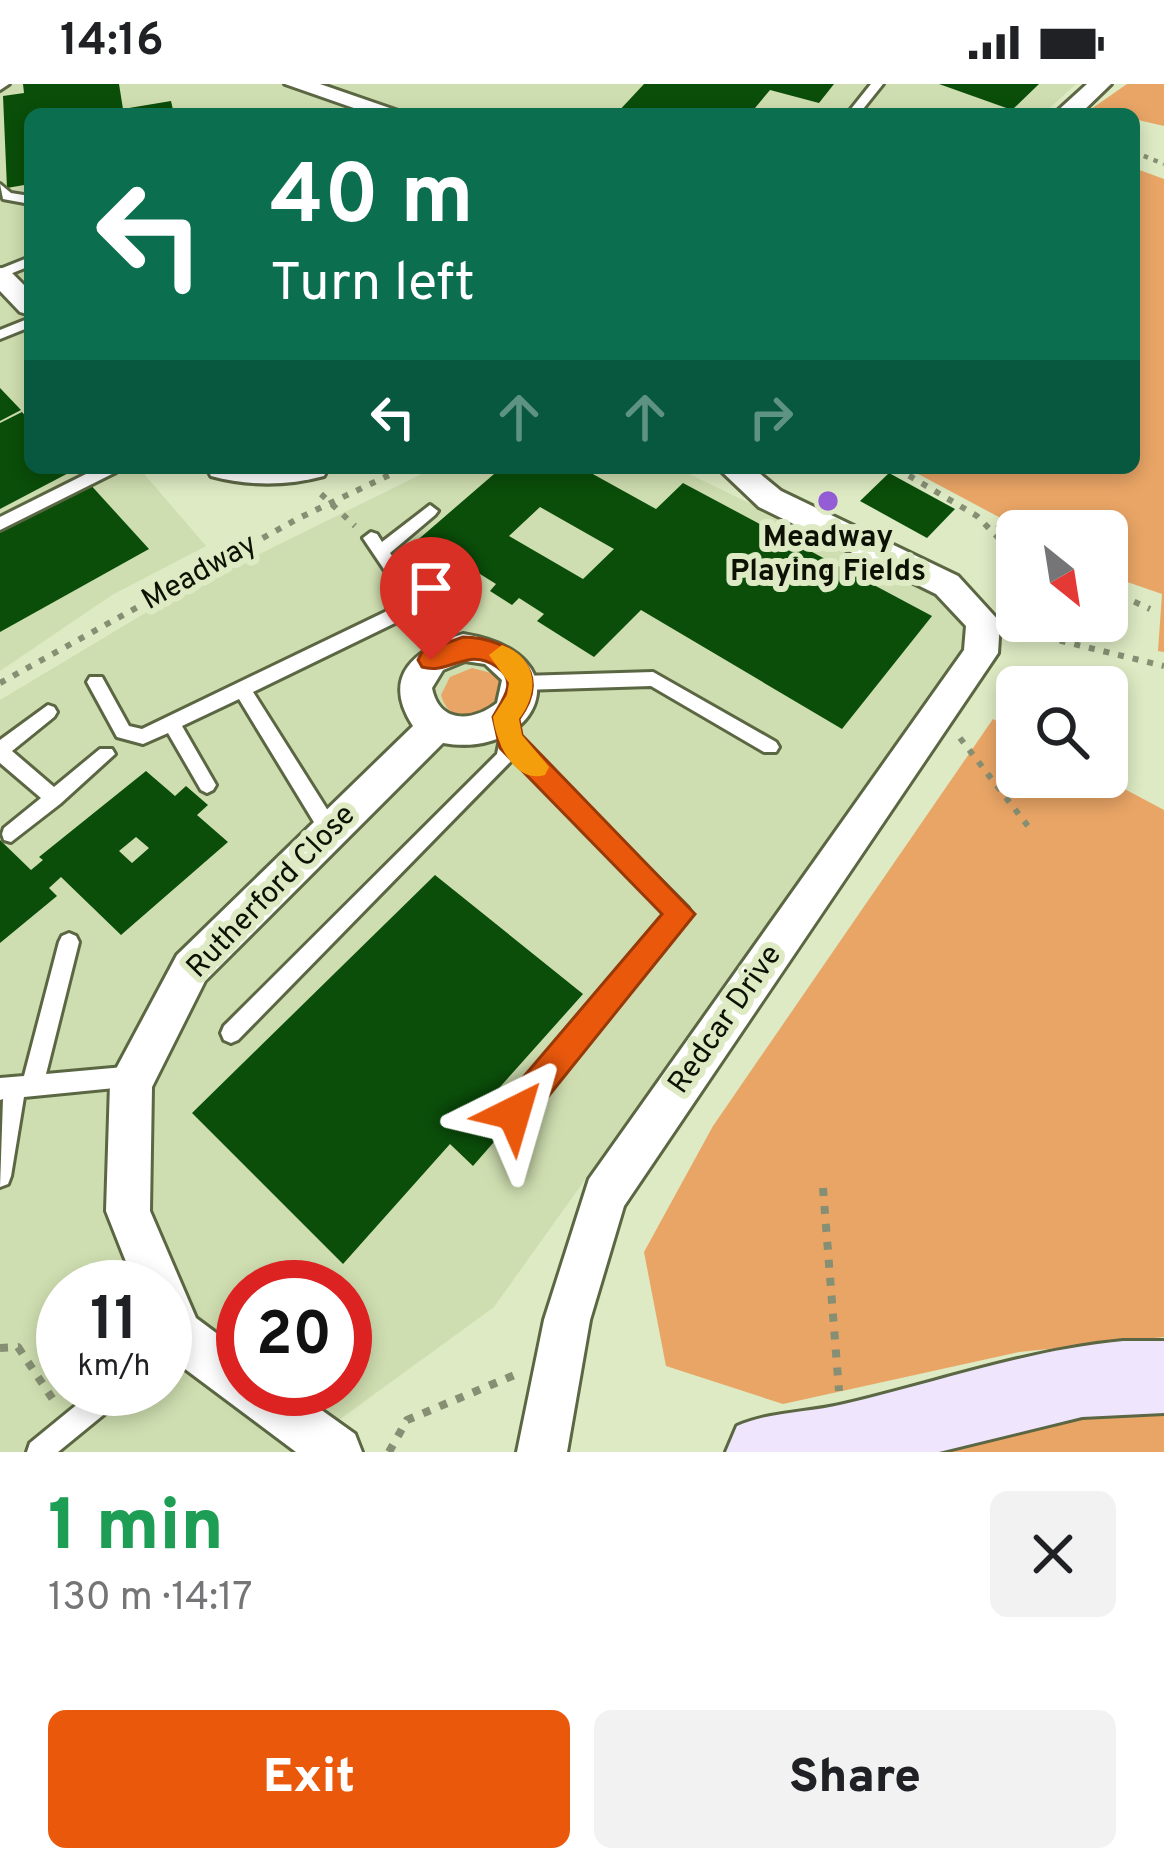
<!DOCTYPE html>
<html lang="en">
<head>
<meta charset="utf-8">
<style>
  :root { --surface:#fff; --page:#f2f2f2; --text:#202124; --muted:#757577; --accent:#ea580c }
  body { margin:0; font-family:Overpass,sans-serif; background:var(--page); color:var(--text); height:100vh; display:flex; flex-direction:column; font-size:45px; white-space:nowrap }
  * { box-sizing:border-box; margin:0 }
  p { font-size:39px; color:var(--muted) }
  .icon { flex:none; width:66px; height:66px; fill:none; stroke:currentColor; stroke-width:2; stroke-linecap:round; stroke-linejoin:round }
  .map { position:relative; height:1368px; overflow:hidden }
  .details { display:flex; flex-direction:column; background:var(--surface); flex:1 }
  .details>* { flex:none }
  .hud { position:absolute; left:24px; top:24px; width:1116px; height:366px; border-radius:18px; box-shadow:0 6px 18px #0003; background:#0b6e4f; color:#fff; overflow:hidden }
  .needle { width:78px; rotate:150deg }
  .buttons { position:absolute; left:996px; top:426px; display:grid; gap:24px }
  .buttons a { display:grid; place-items:center; width:132px; height:132px; border-radius:18px; background:var(--surface); box-shadow:0 6px 18px #0003; font-size:60px }
  .speed { position:absolute; left:36px; top:1176px; display:flex; gap:24px; font-size:60px; font-weight:700; text-align:center }
  .speed>* { display:grid; place-content:center; width:156px; height:156px; border-radius:50%; background:var(--surface); box-shadow:0 6px 18px #0003; line-height:1 }
  .speed small { font-size:30px; font-weight:400 }
  .speed .limit { border:18px solid #d22; background:#fff; color:#111 }
  .pin { position:absolute; display:grid; place-items:center; width:102px; height:102px; color:#fff; margin:-123px -51px; border-radius:50% 50% 50% 0; rotate:-45deg; box-shadow:0 0 12px #0007 }
  .pin .icon { rotate:45deg }
  .me { position:absolute; width:132px; margin:-66px; rotate:40deg; stroke-linejoin:round; filter:drop-shadow(0 0 9px #0008) }
  .turn { display:flex; align-items:center; gap:42px; height:252px; padding:0 48px; font-size:54px }
  .turn .icon { width:156px; height:156px; stroke-width:2.5 }
  .turn b { display:block; font-size:84px; line-height:102px }
  .lanes { display:flex; align-items:center; height:114px; padding:0 48px; background:#0003; justify-content:center; gap:60px; direction:ltr }
  .lanes .off { opacity:.35 }
  .round { display:grid; place-items:center; flex:none; width:126px; height:126px; border-radius:18px; background:var(--page) }
  .head { display:flex; align-items:center; justify-content:space-between; height:204px; padding:0 48px }
  h1 { font-size:72px; font-weight:800; line-height:90px; color:#1e9e55 }
  .cta { display:flex; gap:24px; margin-top:auto; padding:24px 48px }
  .cta a { flex:1; height:138px; border-radius:18px; background:var(--accent); color:#fff; font-size:48px; font-weight:800; line-height:138px; text-align:center }
  .cta a+a { background:var(--page); color:var(--text) }
  .status { display:flex; justify-content:space-between; align-items:center; height:84px; padding:0 60px; background:var(--surface); direction:ltr }
  .status svg { height:33px; fill:currentColor }
  .map>svg:first-child { display:block }
  .built { fill:#cfdeb0; fill-rule:evenodd }
  .green { fill:#e9a566 }
  .building { fill:#0a4e09; fill-rule:evenodd }
  .lines { fill:none; stroke-linecap:round; stroke-linejoin:round }
  .lane-casing { stroke:#5b6643; stroke-width:6 }
  .street-casing { stroke:#5b6643; stroke-width:6 }
  .secondary-casing { stroke:#5b6643; stroke-width:6 }
  .path-far2 { stroke:#868f73; stroke-width:4.5; stroke-dasharray:4.5 6; stroke-linecap:butt }
  .path-far1 { stroke:#868f73; stroke-width:6; stroke-dasharray:6 9; stroke-linecap:butt }
  .path { stroke:#868f73; stroke-width:8; stroke-dasharray:8 10; stroke-linecap:butt }
  .lane { fill:#fff; fill-rule:evenodd }
  .street { fill:#fff; fill-rule:evenodd }
  .secondary { fill:#efe6fd; fill-rule:evenodd }
  .route { fill:#ea580c; stroke:#983908; stroke-width:3 }
  .slow { fill:#f59e0b }
  .poi-dot { fill:#945dd5; stroke:#ddeac3; stroke-width:4.5 }
  .labels { text-anchor:middle; dominant-baseline:central; stroke-width:12; stroke-linejoin:round; paint-order:stroke }
  .poi-label { font-size:30px; font-weight:bold; fill:#0d1104; stroke:#ddeac3 }
  .street-label { font-size:30px; fill:#0d1104; stroke:#ddeac3 }
</style>
</head>
<body>
<div class="status"><b>14:16</b><svg viewBox="0 0 49 12"><path d="M0 12V9h3v3zM5 12V6h3v6zM10 12V3h3v9zM15 12V0h3v12zM26 1h20v11H26zM47 4h2v5h-2z"/></svg></div>
<div class="map">
<svg width="1164" height="1368" viewBox="0 0 1164 1368">
  <rect width="100%" height="100%" fill="#ddeac3"/>
  <g class="built">
    <path d="M0 0H1076L1043 30H30V384H139L206 462 112 511 0 587Z"/>
    <path d="M434 384H677L944 514 965 534 968 560 494 1223 295 1368H0V616L172 513ZM63 1203H165V1305H63ZM243 1203H345V1305H243Z"/>
  </g>
  <g class="green">
    <path d="M1127 0H1164V42L1134 35V30H1084Z"/>
    <path d="M1134 84 1164 95V568L1158 567 1162 510 1107 491V447H1025L907 384H1134Z"/>
    <path d="M472 584 495 590 502 597 497 626C473 631 450 641 441 611L450 593Z"/>
    <path d="M993 635 1017 648V693H1102L1164 726V1253L1019 1268 783 1320 666 1282 644 1168 713 1042Z"/>
    <path d="M1148 1324H1164V1368H941L1061 1337Z"/>
  </g>
  <g class="building">
    <path d="M23 0H119L123 25 171 17 174 30H30V100L7 104 3 12 24 9Z"/>
    <path d="M644 0H834L819 19 770 6 750 30H616Z"/>
    <path d="M939 0H1039L1012 26Z"/>
    <path d="M0 304 21 326 0 337Z"/>
    <path d="M22 328 30 337V384H78L0 425V339Z"/>
    <path d="M501 384H582L656 425 683 399 932 532 842 645 641 526 594 573 537 537 544 530 519 514 512 521 490 507 496 500 472 485 464 492 413 460ZM540 423 614 465 583 495 509 452Z"/>
    <path d="M889 389 955 425 927 454 860 417Z"/>
    <path d="M88 398 149 465 0 548V444Z"/>
    <path d="M146 687 175 712 186 702 208 721 197 731 228 758 121 851 61 793 49 804 57 812 0 859V756L31 786 43 776 39 773ZM136 753 149 764 132 779 119 767Z"/>
    <path d="M435 791 583 910 476 1030 500 1051 473 1082 450 1060 343 1180 192 1029Z"/>
  </g>
  <g class="lines">
    <defs>
      <g id="lane">
        <path d="M0 0H9L0 6Z"/>
        <path d="M871 0H883L859 30H847Z"/>
        <path d="M0 100 11 109 30 112V120L3 115Z"/>
        <path d="M30 173V182L0 194V185Z"/>
        <path d="M30 234V243L0 255V246Z"/>
        <path d="M98 384H119L116 388 0 446V433Z"/>
        <path d="M430 421 438 427 435 431 390 469 410 497 417 517 397 538 253 608 337 741 339 747 337 753 330 755 323 753 239 615 182 642 216 701 213 706 207 709 201 706 168 649 143 660 117 653 87 598 90 593H102L129 642 142 645 385 528 400 515 396 503 363 454 371 448 377 450 382 458Z"/>
        <path d="M653 588 776 658 779 663 776 668H764L651 602 522 606 513 599 522 592Z"/>
        <path d="M48 621 54 623 57 628 54 633 12 667 54 703 100 665H112L115 670 60 720 11 758 4 756 2 750 4 744 41 714 0 679V656Z"/>
        <path d="M508 643 514 645 517 652 688 824 691 830 522 1037 514 1040 506 1037 503 1029 506 1021 668 830 515 673 238 956 231 959 224 956 221 949 224 942 497 670 502 645Z"/>
        <path d="M69 849 76 852 79 858 46 990 135 982 142 985 146 992 142 999 135 1002 24 1013 11 1092 8 1100 0 1103 3 1015 0 1016V994L24 992 59 858 62 852Z"/>
        <path d="M96 1305H127L124 1314 58 1368H27L30 1359Z"/>
      </g>
      <g id="street">
        <path d="M285 0H320L407 30H371Z"/>
        <path d="M1087 0H1111L1080 30H1054Z"/>
        <path d="M0 184 9 186 30 207V231L20 228 0 207Z"/>
        <path d="M207 384H328L324 392C287 402 248 402 211 392Z"/>
        <path d="M718 384H753L781 407 958 492 1000 538 998 569 624 1122 590 1236 567 1368H517L544 1236 589 1095 964 566 966 542 936 510 759 423Z"/>
        <path d="M463 550C587 570 538 676 443 659L205 897 152 1003 150 1127 196 1234 243 1269V1305H292L355 1350 362 1368H296L165 1270V1203H136L106 1127 110 1000 116 985 177 871 413 642C380 591 416 565 463 550ZM465 577 485 580 502 596 497 619C473 638 439 640 432 604L443 586Z"/>
      </g>
      <path id="secondary" d="M1123 1257H1164V1329L1082 1333 939 1368H726L737 1342C772 1327 808 1329 844 1320 938 1298 1027 1266 1123 1257Z"/>
    </defs>
    <use href="#lane" class="lane-casing"/>
    <use href="#street" class="street-casing"/>
    <use href="#secondary" class="secondary-casing"/>
    <path class="path-far2" d="M1134 68 1164 80"/>
    <g class="path-far1">
      <path d="M896 384 977 432 1017 473"/>
      <path d="M321 410 355 442"/>
      <path d="M997 440 1017 453"/>
      <path d="M1107 505 1150 525"/>
      <path d="M1107 525 1130 520"/>
      <path d="M1035 537 1036 551"/>
      <path d="M1016 546 1164 582"/>
      <path d="M0 599 299 434 404 384"/>
      <path d="M960 654 1031 746"/>
    </g>
    <g class="path">
      <path d="M823 1104 839 1307"/>
      <path d="M0 1264 18 1263 56 1320"/>
      <path d="M389 1368 407 1336 517 1290"/>
    </g>
    <use href="#lane" class="lane"/>
    <use href="#street" class="street"/>
    <use href="#secondary" class="secondary"/>
  </g>
  <path class="route" d="M463 553C512 554 555 587 519 635L522 651 695 830 526 1040 514 1045 503 1040 498 1029 503 1017 662 830 500 664 493 633C502 616 519 598 497 583 468 562 450 591 422 583L418 576 422 568Z"/>
  <path class="slow" d="M502 561C538 574 540 608 519 635L522 651 549 683 545 691C514 700 496 658 493 633L507 611 509 599 489 571Z"/>
  <circle class="poi-dot" cx="828" cy="417" r="12"/>
  <g class="labels">
    <g class="poi-label">
      <text x="828" y="454">Meadway<tspan x="828" dy="34">Playing Fields</tspan></text>
    </g>
    <g class="street-label">
      <text transform="translate(200 489) rotate(-29)">Meadway</text>
      <text transform="translate(272 808) rotate(-46)">Rutherford Close</text>
      <text transform="translate(726 936) rotate(-55)">Redcar Drive</text>
    </g>
  </g>
</svg>
<div class="buttons">
<a><svg class="needle" viewBox="-14 -14 28 28"><path d="M0-13l5 13h-10z" fill="#e53935"/><path d="M0 13l5-13h-10z" fill="#757577"/></svg></a>
<a><svg class="icon" aria-label="search" viewBox="0 0 24 24"><circle cx="10" cy="10" r="6"/><path d="M15 15l6 6"/></svg></a>
</div>
<div class="speed"><div>11<small>km/h</small></div><div class="limit">20</div></div>
<div class="pin" style="left:431px;top:576px;background:#d93025"><svg class="icon" aria-label="arrive" viewBox="0 0 24 24"><path d="M6 21V4h12l-3 4 3 4H6"/></svg></div>
<svg class="me" style="left:514px;top:1029px" viewBox="-20 -20 40 40"><path d="M0-17L14 15 0 8-14 15z" fill="#ea580c" stroke="#fff" stroke-width="4"/></svg>
<div class="hud">
<div class="turn"><svg class="icon" aria-label="left" viewBox="0 0 24 24"><path d="M17 20v-9H6M10 6l-5 5 5 5"/></svg><div><b>40 m</b>Turn left</div></div>
<div class="lanes"><svg class="icon" aria-label="left" viewBox="0 0 24 24"><path d="M17 20v-9H6M10 6l-5 5 5 5"/></svg><svg class="icon off" aria-label="ahead" viewBox="0 0 24 24"><path d="M12 20V5M6 11l6-6 6 6"/></svg><svg class="icon off" aria-label="ahead" viewBox="0 0 24 24"><path d="M12 20V5M6 11l6-6 6 6"/></svg><svg class="icon off" aria-label="right" viewBox="0 0 24 24"><path d="M7 20v-9h11M14 6l5 5-5 5"/></svg></div>
</div>
</div>
<section class="details">
<div class="head"><div><h1>1 min</h1><p>130 m · 14:17</p></div><a class="round"><svg class="icon" aria-label="close" viewBox="0 0 24 24"><path d="M6 6l12 12M18 6L6 18"/></svg></a></div>
<div class="cta"><a>Exit</a><a>Share</a></div>
</section>
</body>
</html>
